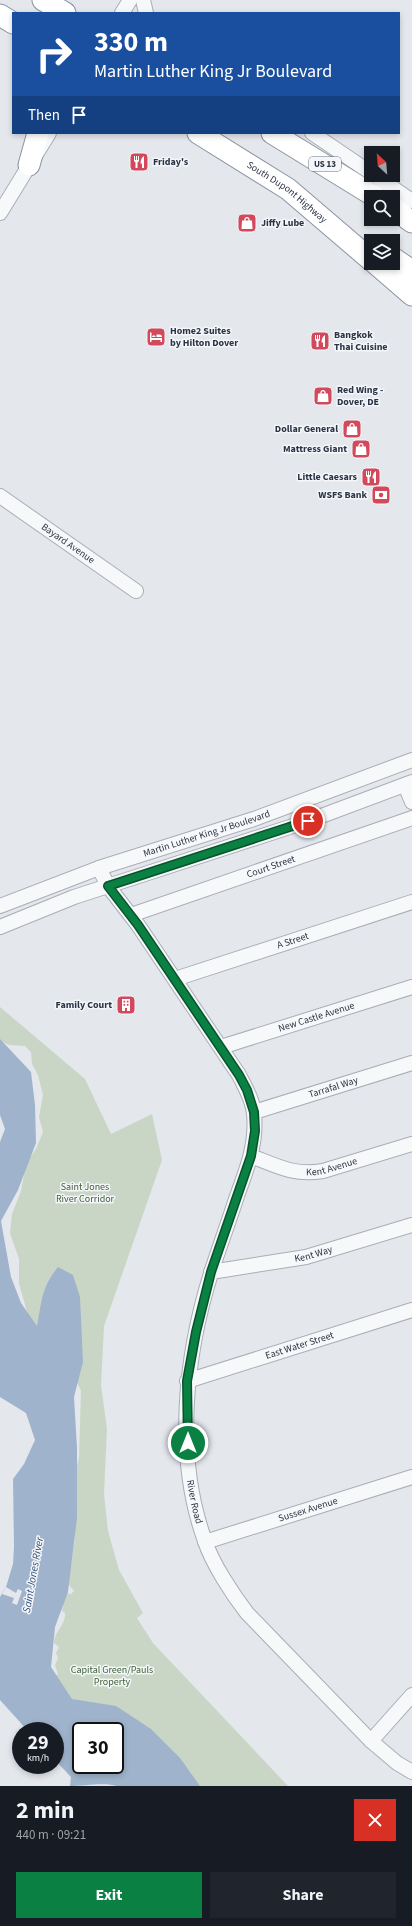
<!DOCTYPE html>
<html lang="en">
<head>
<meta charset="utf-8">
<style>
  :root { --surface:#171b24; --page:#20242c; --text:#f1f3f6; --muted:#9ea1a6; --accent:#0b8043 }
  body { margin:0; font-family:"Source Sans 3",sans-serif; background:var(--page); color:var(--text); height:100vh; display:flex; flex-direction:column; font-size:15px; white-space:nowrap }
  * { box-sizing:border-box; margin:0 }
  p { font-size:13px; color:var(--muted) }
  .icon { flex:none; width:22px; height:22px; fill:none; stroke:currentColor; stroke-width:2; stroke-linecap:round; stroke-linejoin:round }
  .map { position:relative; height:1786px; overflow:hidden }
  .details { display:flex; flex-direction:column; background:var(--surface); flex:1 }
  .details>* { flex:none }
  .banner { position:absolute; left:12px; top:12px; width:388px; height:122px; border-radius:0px; box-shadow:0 2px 6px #0003; background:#1a4fa0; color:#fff; overflow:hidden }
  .needle { width:26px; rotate:334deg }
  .fabs { position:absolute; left:364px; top:146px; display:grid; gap:8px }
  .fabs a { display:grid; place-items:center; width:36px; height:36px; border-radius:0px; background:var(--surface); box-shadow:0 2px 6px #0003; font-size:20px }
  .speed { position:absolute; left:12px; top:1722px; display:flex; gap:8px; font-size:20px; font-weight:700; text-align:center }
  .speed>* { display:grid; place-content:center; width:52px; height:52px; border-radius:50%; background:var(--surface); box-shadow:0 2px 6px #0003; line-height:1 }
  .speed small { font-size:10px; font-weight:400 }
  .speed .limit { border:2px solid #111; border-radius:6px; background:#fff; color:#111 }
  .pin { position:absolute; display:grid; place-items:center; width:34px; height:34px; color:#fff; margin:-17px; border:2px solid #fff; border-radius:50%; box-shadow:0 1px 4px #0007 }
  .me { position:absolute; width:44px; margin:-22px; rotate:0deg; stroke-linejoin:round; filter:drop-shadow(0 0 3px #0008) }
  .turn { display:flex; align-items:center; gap:14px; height:84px; padding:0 16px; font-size:18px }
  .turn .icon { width:52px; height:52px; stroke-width:2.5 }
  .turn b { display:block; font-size:28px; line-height:34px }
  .then { display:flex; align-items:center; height:38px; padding:0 16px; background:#0003; gap:8px; font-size:15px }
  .round { display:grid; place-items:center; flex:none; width:42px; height:42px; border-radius:0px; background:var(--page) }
  .headline { display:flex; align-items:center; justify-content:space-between; height:68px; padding:0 16px }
  h1 { font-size:24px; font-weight:700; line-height:30px }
  .primary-button { display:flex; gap:8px; margin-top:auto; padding:8px 16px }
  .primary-button a { flex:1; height:46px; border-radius:0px; background:var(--accent); color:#fff; font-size:16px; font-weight:700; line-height:46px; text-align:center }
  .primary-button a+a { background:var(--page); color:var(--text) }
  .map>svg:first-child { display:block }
  .green { fill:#c9d6c5 }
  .water { fill:#9fb4cc; fill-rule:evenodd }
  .pier { fill:#e4e7ec }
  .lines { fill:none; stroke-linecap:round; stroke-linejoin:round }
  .minor-casing { stroke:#a9aeb7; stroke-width:16 }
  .highway-casing { stroke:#8b94a3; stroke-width:23 }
  .minor { stroke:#f7f8fa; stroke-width:14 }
  .highway { stroke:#fff; stroke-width:21 }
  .route-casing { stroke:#07532c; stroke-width:10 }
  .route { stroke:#0b8043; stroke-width:7 }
  .labels { text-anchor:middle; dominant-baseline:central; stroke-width:3; stroke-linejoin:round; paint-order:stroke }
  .shield { fill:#f4f6f9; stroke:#676e7b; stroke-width:1 }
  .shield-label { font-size:9px; font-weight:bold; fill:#2b3445 }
  .poi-label { font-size:10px; font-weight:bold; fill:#2b3445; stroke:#f4f6f9; text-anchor:start }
  .street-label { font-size:10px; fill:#2b3445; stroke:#f4f6f9 }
  .park-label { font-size:10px; fill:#3f6138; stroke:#f4f6f9 }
  .water-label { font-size:11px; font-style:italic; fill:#34527a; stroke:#f4f6f9 }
</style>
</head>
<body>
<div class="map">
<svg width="412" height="1786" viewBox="0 0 412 1786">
  <rect width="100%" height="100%" fill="#e4e7ec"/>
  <path class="green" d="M0 1007 85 1079 111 1134 152 1114 162 1160 104 1326 101 1385 107 1429 104 1494 108 1531 119 1570 143 1613 137 1618 153 1643 288 1786H182L115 1731H90L50 1680 58 1674 55 1665 58 1658 56 1653 59 1647 54 1643C54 1631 66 1625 65 1613L62 1611 63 1606 58 1601 64 1593 71 1594 74 1591 62 1576 70 1573 75 1538 64 1517 79 1458 81 1391 76 1380 30 1322 19 1284V1259L10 1233 12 1214 21 1191 26 1164 36 1149 43 1132 39 1117 43 1095 38 1075 32 1064 31 1052 25 1046 9 1045 0 1041Z"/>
  <path class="water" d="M0 1039 31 1072 35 1105 36 1143 18 1190 1 1221 11 1277 21 1303 37 1326C42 1301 41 1288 58 1267L73 1275 80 1297 83 1362 74 1397 77 1448V1518L68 1592 55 1627 51 1667 72 1699 116 1706 151 1729 180 1758 200 1786H116C107 1782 82 1786 70 1786L71 1777 55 1760V1731H28L0 1700V1597L6 1587 13 1564 14 1547 13 1479 24 1464 35 1440 26 1413 0 1397V1142L5 1129 0 1115ZM81 1731H115V1765H81Z"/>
  <path class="pier" d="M6 1587 16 1593 18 1589 22 1591 17 1605 12 1603 14 1598 2 1594Z"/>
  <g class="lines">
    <defs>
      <g id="minor">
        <path d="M143 0 146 13"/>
        <path d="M122 13 130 0"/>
        <path d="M312 133 371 173"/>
        <path d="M374 175 412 201"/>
        <path d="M0 213 49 133"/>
        <path id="s1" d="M0 496 136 591"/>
        <path d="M405 785 412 802"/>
        <path id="s2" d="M99 868 108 886 138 925 239 1075C245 1087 253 1100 254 1114 257 1143 247 1169 237 1196 229 1221 220 1245 212 1270 185 1355 174 1456 205 1541 212 1563 233 1595 247 1613L371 1741 397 1763 412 1772"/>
        <path id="s3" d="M0 906 99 868 254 819 412 760"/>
        <path id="s4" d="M131 915 412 818"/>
        <path d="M0 927 74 897 308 821 412 782"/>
        <path id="s5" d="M175 979 412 902"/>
        <path id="s6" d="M221 1047 412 987"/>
        <path id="s7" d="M254 1112 412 1063"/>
        <path id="s8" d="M251 1156C277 1166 294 1176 323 1171L412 1144"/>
        <path id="s9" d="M211 1272 306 1257 412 1225"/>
        <path id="s10" d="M187 1381 412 1310"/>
        <path id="s11" d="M205 1542 412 1477"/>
        <path d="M371 1741 412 1695"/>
      </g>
      <g id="highway">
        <path d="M43 0 65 13"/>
        <path d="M0 15 13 23"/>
        <path id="s12" d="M198 133 288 189 371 260"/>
        <path d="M272 133 376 197"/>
        <path d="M29 165 38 133"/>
        <path d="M393 208 412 222"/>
        <path d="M393 258 412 271"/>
        <path d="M375 263 412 295"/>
      </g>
    </defs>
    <use href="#minor" class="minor-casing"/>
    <use href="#highway" class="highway-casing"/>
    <use href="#minor" class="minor"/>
    <use href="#highway" class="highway"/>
  </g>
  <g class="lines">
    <defs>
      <path id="route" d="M188 1443 187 1381 196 1332 211 1272 251 1156 255 1131 254 1112 247 1090 239 1075 138 925 108 886 308 821"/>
    </defs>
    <use href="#route" class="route-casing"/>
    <use href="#route" class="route"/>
  </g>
  <defs>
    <symbol id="restaurant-square" viewBox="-11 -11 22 22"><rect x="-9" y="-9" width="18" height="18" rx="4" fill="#d1495b" stroke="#f4f6f9"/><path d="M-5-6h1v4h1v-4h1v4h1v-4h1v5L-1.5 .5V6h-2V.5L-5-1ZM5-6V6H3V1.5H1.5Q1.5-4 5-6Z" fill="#fff"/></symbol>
    <symbol id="shop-square" viewBox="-11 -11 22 22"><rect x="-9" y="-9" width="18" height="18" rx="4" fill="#d1495b" stroke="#f4f6f9"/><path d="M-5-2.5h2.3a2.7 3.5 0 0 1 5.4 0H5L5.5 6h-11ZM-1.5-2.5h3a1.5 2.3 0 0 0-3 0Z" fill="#fff"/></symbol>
    <symbol id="hotel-square" viewBox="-11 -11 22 22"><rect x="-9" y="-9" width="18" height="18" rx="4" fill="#d1495b" stroke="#f4f6f9"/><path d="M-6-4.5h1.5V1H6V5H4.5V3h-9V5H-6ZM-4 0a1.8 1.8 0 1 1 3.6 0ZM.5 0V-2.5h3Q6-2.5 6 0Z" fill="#fff"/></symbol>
    <symbol id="bank-square" viewBox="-11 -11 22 22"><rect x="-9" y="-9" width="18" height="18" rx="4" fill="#d1495b" stroke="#f4f6f9"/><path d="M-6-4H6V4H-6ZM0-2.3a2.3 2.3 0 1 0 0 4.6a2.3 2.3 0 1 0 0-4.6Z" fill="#fff"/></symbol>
    <symbol id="building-square" viewBox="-11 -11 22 22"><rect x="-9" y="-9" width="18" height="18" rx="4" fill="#d1495b" stroke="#f4f6f9"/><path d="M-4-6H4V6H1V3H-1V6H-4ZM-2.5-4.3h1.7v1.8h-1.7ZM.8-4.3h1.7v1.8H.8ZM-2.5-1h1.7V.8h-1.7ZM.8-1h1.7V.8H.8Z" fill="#fff"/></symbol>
  </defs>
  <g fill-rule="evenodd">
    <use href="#restaurant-square" x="128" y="151" width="22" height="22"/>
    <use href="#shop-square" x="236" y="212" width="22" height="22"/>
    <use href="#hotel-square" x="145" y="326" width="22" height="22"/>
    <use href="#restaurant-square" x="309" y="330" width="22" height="22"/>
    <use href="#shop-square" x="312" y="385" width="22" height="22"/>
    <use href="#shop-square" x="341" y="418" width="22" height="22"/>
    <use href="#shop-square" x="350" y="438" width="22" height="22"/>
    <use href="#restaurant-square" x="360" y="466" width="22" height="22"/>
    <use href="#bank-square" x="370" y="484" width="22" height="22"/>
    <use href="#building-square" x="115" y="994" width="22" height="22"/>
  </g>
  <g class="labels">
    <rect class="shield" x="309" y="157" width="32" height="14" rx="3"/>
    <g class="shield-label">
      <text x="325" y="164">US 13</text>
    </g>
    <g class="poi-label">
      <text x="153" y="162">Friday's</text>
      <text x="261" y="223">Jiffy Lube</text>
      <text x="170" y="331">Home2 Suites<tspan x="170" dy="12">by Hilton Dover</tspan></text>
      <text x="334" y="335">Bangkok<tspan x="334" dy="12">Thai Cuisine</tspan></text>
      <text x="337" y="390">Red Wing -<tspan x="337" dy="12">Dover, DE</tspan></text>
      <text x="338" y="429" text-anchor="end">Dollar General</text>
      <text x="347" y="449" text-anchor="end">Mattress Giant</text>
      <text x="357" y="477" text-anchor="end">Little Caesars</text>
      <text x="367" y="495" text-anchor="end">WSFS Bank</text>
      <text x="112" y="1005" text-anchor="end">Family Court</text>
    </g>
    <g class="street-label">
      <text stroke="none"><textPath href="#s12" startOffset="107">South Dupont Highway</textPath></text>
      <text stroke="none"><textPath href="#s1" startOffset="83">Bayard Avenue</textPath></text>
      <text stroke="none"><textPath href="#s3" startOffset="219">Martin Luther King Jr Boulevard</textPath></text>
      <text stroke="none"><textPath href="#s4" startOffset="148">Court Street</textPath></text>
      <text stroke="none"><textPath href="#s5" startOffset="124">A Street</textPath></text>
      <text stroke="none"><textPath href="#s6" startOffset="100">New Castle Avenue</textPath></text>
      <text stroke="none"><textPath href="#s7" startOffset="83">Tarrafal Way</textPath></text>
      <text stroke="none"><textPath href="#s8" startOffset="84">Kent Avenue</textPath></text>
      <text stroke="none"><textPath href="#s9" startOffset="104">Kent Way</textPath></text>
      <text stroke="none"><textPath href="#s10" startOffset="118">East Water Street</textPath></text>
      <text stroke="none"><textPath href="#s2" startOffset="690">River Road</textPath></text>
      <text stroke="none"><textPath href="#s11" startOffset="108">Sussex Avenue</textPath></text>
    </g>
    <g class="park-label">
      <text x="85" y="1187">Saint Jones<tspan x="85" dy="12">River Corridor</tspan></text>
      <text x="112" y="1670">Capital Green/Pauls<tspan x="112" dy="12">Property</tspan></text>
    </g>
    <g class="water-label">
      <text transform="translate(33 1575) rotate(-80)">Saint Jones River</text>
    </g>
  </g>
</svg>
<div class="fabs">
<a><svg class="needle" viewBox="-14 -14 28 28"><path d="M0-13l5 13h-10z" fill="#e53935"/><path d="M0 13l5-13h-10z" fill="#9ea1a6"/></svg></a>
<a><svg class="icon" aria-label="search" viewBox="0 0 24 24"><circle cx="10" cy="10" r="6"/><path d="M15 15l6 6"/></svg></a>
<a><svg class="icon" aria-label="layers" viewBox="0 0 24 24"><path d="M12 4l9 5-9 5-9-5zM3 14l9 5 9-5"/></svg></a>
</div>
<div class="speed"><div>29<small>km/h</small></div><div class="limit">30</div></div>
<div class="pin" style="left:308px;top:821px;background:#d93025"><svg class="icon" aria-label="arrive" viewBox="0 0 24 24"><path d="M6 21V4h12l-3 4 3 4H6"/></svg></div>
<svg class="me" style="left:188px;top:1443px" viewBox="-20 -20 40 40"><circle r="17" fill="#0b8043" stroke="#fff" stroke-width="3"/><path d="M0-11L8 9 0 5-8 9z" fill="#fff"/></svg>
<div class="banner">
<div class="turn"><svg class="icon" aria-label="right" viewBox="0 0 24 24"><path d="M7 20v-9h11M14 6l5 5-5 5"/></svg><div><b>330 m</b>Martin Luther King Jr Boulevard</div></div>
<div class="then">Then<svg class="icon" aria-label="arrive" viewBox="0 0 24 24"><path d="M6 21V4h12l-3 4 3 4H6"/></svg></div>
</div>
</div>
<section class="details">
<div class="headline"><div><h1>2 min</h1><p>440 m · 09:21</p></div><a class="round" style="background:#d93025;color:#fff"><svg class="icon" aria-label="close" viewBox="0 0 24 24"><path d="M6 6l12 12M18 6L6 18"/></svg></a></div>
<div class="primary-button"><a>Exit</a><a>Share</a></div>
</section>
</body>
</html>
